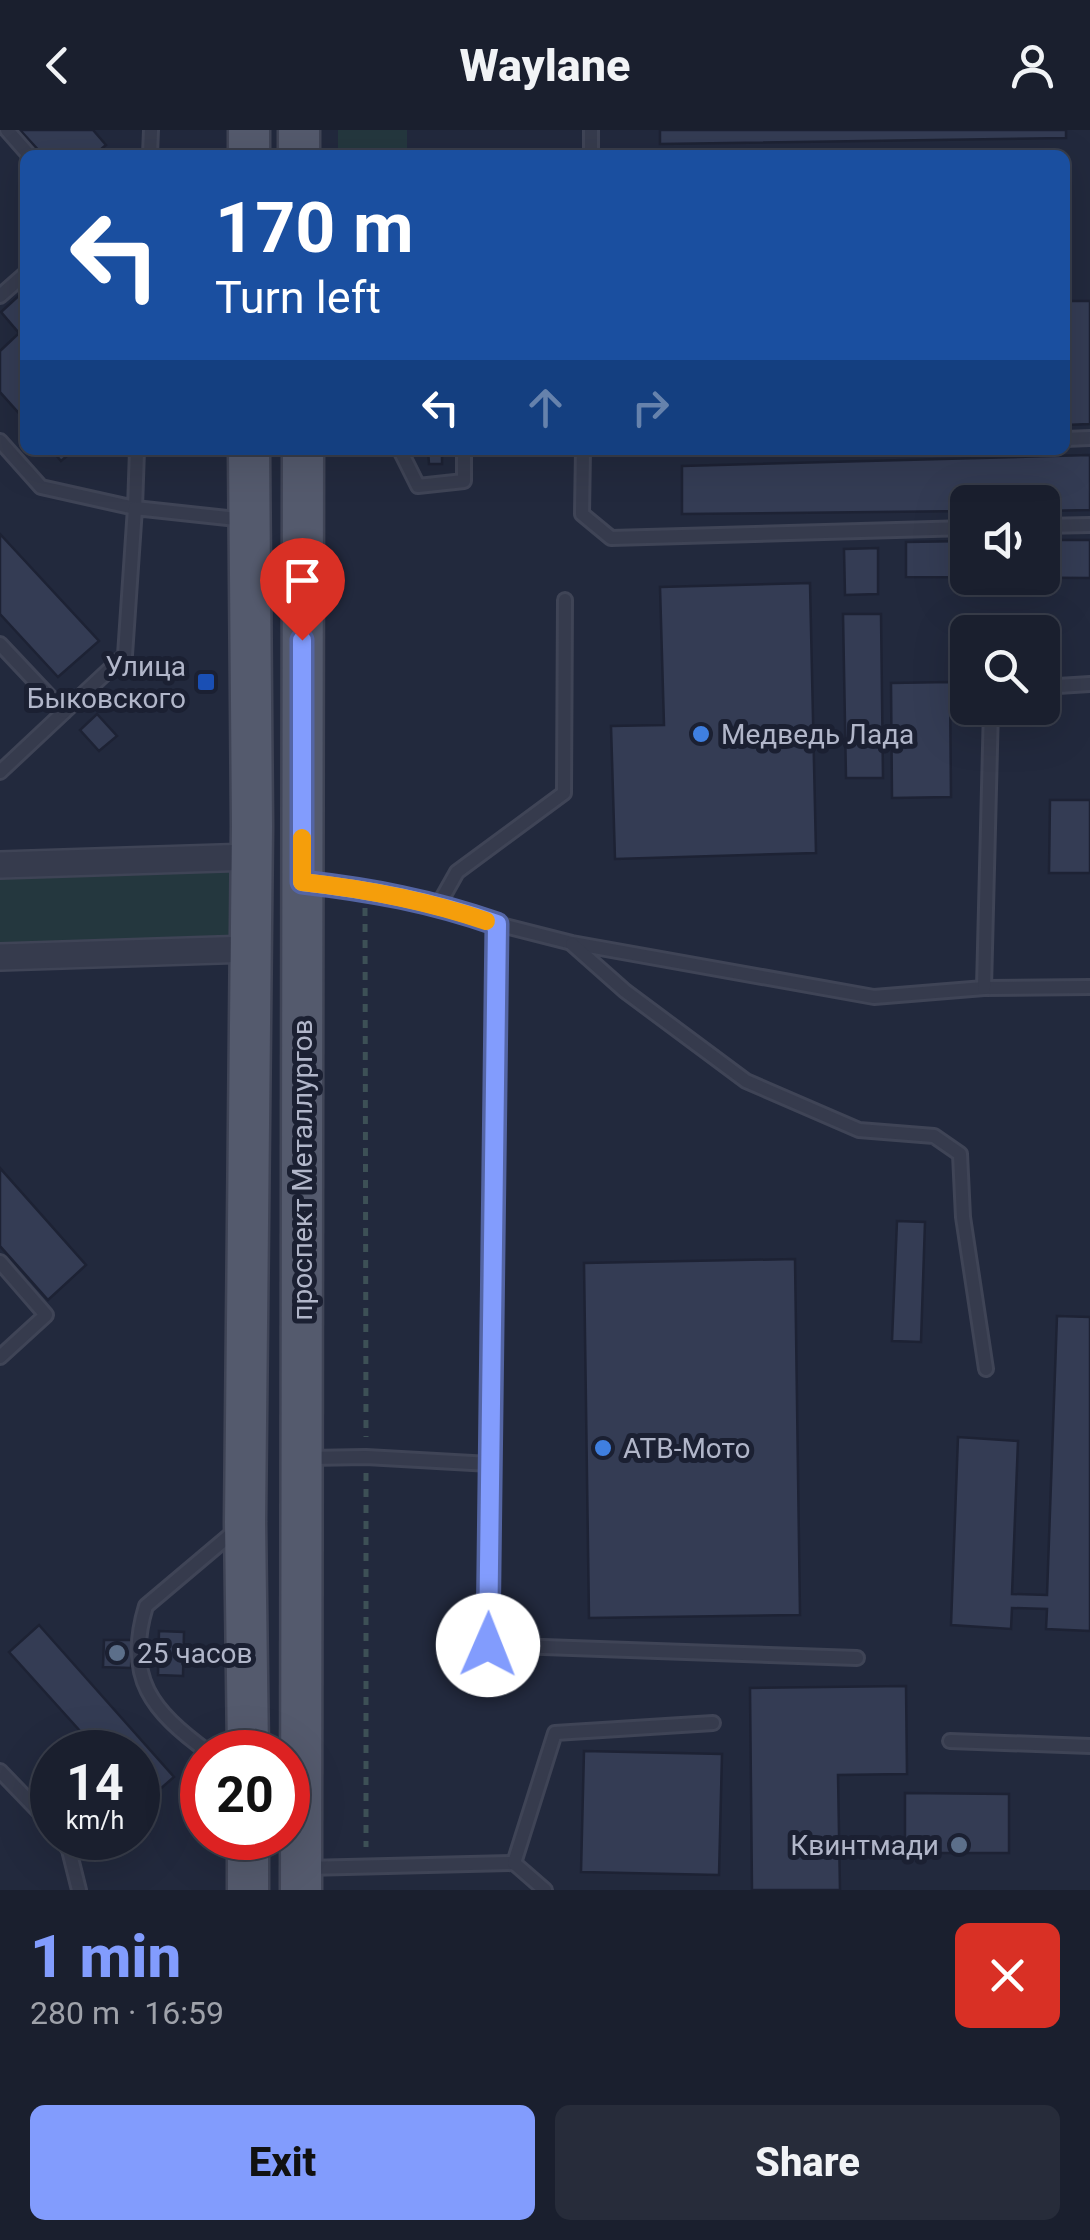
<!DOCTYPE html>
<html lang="en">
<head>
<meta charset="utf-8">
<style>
  :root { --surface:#1a1f2e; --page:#272c3a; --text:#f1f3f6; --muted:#9fa2aa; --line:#383d4a; --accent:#829cfd }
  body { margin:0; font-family:Roboto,sans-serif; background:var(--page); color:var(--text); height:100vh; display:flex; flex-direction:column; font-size:38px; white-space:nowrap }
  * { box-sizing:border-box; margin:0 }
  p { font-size:32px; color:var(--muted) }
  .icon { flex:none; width:55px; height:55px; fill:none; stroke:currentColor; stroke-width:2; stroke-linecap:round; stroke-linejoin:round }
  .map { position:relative; height:1760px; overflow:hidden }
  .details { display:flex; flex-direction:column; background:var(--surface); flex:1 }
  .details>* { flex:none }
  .banner { position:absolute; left:20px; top:20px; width:1050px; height:305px; border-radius:15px; box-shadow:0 10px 40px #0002,0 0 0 2px var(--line); background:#1a4fa0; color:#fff; overflow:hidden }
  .fabs { position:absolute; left:950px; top:355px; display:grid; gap:20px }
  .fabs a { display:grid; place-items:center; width:110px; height:110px; border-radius:15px; background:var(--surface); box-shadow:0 10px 40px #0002,0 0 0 2px var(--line); font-size:50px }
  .speed { position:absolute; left:30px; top:1600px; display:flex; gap:20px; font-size:50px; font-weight:700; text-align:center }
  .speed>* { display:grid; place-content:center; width:130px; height:130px; border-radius:50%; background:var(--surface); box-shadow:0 10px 40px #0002,0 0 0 2px var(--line); line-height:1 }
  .speed small { font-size:25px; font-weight:400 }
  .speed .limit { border:15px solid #d22; background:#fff; color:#111 }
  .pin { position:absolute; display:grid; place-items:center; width:85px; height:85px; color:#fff; margin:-102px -42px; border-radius:50% 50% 50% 0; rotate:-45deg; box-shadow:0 0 10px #0007 }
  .pin .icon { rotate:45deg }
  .me { position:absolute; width:110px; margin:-55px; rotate:1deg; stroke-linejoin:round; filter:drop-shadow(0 0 8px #0008) }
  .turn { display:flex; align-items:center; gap:35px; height:210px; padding:0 30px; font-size:45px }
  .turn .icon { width:130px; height:130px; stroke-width:2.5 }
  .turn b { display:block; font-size:70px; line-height:85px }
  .lanes { display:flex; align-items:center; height:95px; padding:0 30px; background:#0003; justify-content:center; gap:50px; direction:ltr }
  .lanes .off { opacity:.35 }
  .round { display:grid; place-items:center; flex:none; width:105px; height:105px; border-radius:15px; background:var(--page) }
  .overview { display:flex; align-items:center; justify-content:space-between; height:170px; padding:0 30px }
  h1 { font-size:60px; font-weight:800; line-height:75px; color:var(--accent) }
  .button { display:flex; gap:20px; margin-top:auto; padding:20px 30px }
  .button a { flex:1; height:115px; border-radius:15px; background:var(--accent); color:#111; font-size:40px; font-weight:800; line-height:115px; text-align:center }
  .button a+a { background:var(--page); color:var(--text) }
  header { display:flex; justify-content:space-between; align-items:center; height:130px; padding:0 30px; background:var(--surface); font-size:45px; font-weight:800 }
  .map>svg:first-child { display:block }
  .green { fill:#24373e }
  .building { fill:#343c54; stroke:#1d2234; stroke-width:2.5 }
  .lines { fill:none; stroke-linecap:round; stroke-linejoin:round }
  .service-casing { stroke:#3f4456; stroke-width:18 }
  .minor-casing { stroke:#3f4456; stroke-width:30 }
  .primary-casing { stroke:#3f4456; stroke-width:45 }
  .path { stroke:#3d5056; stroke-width:5; stroke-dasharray:8 8; stroke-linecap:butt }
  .service { stroke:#363b4d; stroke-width:12 }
  .minor { stroke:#363b4d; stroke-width:25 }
  .primary { stroke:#545a6d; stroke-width:40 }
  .route-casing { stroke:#5465a4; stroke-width:25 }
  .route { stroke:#829cfd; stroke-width:18 }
  .slow { stroke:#f59e0b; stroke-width:18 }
  .transit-dot { fill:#1a4fb4; stroke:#1b2032; stroke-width:4 }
  .shop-dot { fill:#3f7fe0; stroke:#1b2032; stroke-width:4 }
  .service-dot { fill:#5c6f8a; stroke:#1b2032; stroke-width:4 }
  .labels { text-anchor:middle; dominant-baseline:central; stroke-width:10; stroke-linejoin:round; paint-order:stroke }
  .poi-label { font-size:28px; fill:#b1b6c9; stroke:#1b2032; text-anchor:start }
  .street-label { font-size:28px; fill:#b1b6c9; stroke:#1b2032 }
</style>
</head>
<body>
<header><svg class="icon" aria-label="back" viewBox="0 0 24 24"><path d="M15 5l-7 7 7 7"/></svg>Waylane<svg class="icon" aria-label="person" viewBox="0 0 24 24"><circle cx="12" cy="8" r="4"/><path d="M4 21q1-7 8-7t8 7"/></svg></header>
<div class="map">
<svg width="1090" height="1760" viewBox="0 0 1090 1760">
  <rect width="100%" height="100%" fill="#22293d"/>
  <g class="green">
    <rect x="338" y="0" width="69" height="25"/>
    <path d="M252 727 250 819 0 827V735Z"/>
  </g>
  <g class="building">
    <path d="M20 0H93L106 15 94 25H43Z"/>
    <path d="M660 0H1066V8L660 14Z"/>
    <path d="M25 160V210L1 182Z"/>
    <path d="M1065 171H1090V294L1065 295Z"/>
    <path d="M19 203 25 210V290L0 262V221Z"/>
    <path d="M52 320H74L61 331Z"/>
    <path d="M428 320H442V334H429Z"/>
    <path d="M1090 325V380L1042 381V372H968V381L682 384V336Z"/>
    <path d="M0 404 99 511 58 547 0 484Z"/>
    <path d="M1042 410H1090V448L906 447V412L968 411V448H1042Z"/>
    <path d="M878 418V464L845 465 844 419Z"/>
    <path d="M810 453 816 723 615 729 611 596 664 595 660 457Z"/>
    <path d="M843 484H881L883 648H846Z"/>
    <path d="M950 552 951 667 892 668 891 553Z"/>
    <path d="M97 584 117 606 99 621 80 600Z"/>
    <path d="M1050 670H1090V743H1049Z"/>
    <path d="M0 1038 86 1135 48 1170 0 1116Z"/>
    <path d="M897 1091 925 1092 921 1212 892 1211Z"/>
    <path d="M795 1129 800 1485 589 1488 584 1133Z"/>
    <path d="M1057 1186 1090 1187V1501L1046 1499 1047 1479 1012 1478 1011 1499 951 1495 958 1307 1018 1311 1012 1464 1047 1465Z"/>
    <path d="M39 1495 174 1647 144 1673 138 1666V1622H99L9 1522Z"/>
    <path d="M159 1501 184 1502 183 1546 158 1545Z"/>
    <path d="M104 1510H132L131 1538 103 1537Z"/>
    <path d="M906 1556 907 1644 838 1645 840 1760H752L750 1558Z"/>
    <path d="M584 1621 722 1624 719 1745 581 1742Z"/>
    <path d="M905 1663 1009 1664V1723H905Z"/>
  </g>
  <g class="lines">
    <defs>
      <g id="service">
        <path d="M7 0 29 25"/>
        <path d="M150 25 151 0"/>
        <path d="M591 25V0"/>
        <path d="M0 166 25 144"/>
        <path d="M1065 309 1090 308"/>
        <path d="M0 311 41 357 135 378 137 320"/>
        <path d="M400 320 418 356 464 351V320"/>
        <path d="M583 320 582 384 611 408 968 398"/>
        <path d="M1042 396 1090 395"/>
        <path d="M0 514 64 582 0 642"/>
        <path d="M1042 557 1090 554"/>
        <path d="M64 582 125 525 135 378 246 390"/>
        <path d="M305 753 366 759 439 774 497 794 572 813 874 867 984 858 1090 857"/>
        <path d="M439 774 457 742 564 663 565 470"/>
        <path d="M572 814 625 861 746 951 859 1000 934 1006 960 1024 963 1087 986 1239"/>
        <path d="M984 858 991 578"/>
        <path d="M0 1132 46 1185 0 1227"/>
        <path d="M308 1328 366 1327 490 1334 489 1515 857 1528"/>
        <path d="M490 1334 497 794"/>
        <path d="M950 1611 1090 1616"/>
        <path d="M208 1622C152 1581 124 1548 146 1476L236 1400"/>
        <path d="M0 1641 52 1695"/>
        <path d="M61 1708 69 1720 79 1760"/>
        <path d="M306 1738 514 1733"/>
        <path d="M545 1760 514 1733 555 1603 713 1593"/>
      </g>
      <g id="minor">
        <path d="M0 735 252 727"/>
        <path d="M0 827 250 819"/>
      </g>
      <g id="primary">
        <path d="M249 0V25"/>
        <path d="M299 0V25"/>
        <path d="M248 1622 245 1392 252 696 249 320"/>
        <path d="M248 1708V1760"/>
        <path d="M301 1760 303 320"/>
      </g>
    </defs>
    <use href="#service" class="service-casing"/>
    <use href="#minor" class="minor-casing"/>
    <use href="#primary" class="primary-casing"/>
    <g class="path">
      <path d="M365 778 366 1307"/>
      <path d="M366 1343V1717"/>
    </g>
    <use href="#service" class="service"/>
    <use href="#minor" class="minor"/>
    <use href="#primary" class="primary"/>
  </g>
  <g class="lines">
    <defs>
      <path id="route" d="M302 510V752C372 760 431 771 497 794L488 1515"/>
    </defs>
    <use href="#route" class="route-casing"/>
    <use href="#route" class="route"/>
    <path class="slow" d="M302 708V752C366 759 425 770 486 791"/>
  </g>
  <rect class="transit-dot" x="196" y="542" width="20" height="20" rx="5"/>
  <g class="shop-dot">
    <circle cx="701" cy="604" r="10"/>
    <circle cx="603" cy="1318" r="10"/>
  </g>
  <g class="service-dot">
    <circle cx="117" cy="1523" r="10"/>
    <circle cx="959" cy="1715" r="10"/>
  </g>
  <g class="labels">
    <g class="poi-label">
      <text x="186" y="536" text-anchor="end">Улица<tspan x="186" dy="32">Быковского</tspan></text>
      <text x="721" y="604">Медведь Лада</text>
      <text x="623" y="1318">АТВ-Мото</text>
      <text x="137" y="1523">25 часов</text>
      <text x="939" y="1715" text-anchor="end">Квинтмади</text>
    </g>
    <g class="street-label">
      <text transform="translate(302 1040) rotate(-90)">проспект Металлургов</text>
    </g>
  </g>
</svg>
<div class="fabs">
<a><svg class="icon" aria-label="sound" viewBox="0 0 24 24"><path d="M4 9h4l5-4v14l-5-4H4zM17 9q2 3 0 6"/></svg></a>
<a><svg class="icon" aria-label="search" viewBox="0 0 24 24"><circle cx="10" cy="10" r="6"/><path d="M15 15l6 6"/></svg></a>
</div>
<div class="speed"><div>14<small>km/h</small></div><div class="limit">20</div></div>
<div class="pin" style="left:302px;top:510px;background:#d93025"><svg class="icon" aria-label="arrive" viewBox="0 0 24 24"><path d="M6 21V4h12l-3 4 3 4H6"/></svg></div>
<svg class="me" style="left:488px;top:1515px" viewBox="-20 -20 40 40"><circle r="19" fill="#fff"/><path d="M0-13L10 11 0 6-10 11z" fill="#829cfd"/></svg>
<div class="banner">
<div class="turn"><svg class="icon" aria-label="left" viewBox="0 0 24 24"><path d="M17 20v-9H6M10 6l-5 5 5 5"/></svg><div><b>170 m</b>Turn left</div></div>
<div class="lanes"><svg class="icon" aria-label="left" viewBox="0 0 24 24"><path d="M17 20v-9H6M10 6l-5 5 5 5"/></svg><svg class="icon off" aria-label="ahead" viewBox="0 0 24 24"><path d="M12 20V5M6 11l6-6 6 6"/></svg><svg class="icon off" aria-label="right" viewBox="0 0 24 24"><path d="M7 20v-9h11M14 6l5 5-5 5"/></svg></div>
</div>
</div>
<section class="details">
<div class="overview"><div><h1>1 min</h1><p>280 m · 16:59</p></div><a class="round" style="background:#d93025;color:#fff"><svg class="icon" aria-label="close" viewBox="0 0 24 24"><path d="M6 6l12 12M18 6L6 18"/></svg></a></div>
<div class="button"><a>Exit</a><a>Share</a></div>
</section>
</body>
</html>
